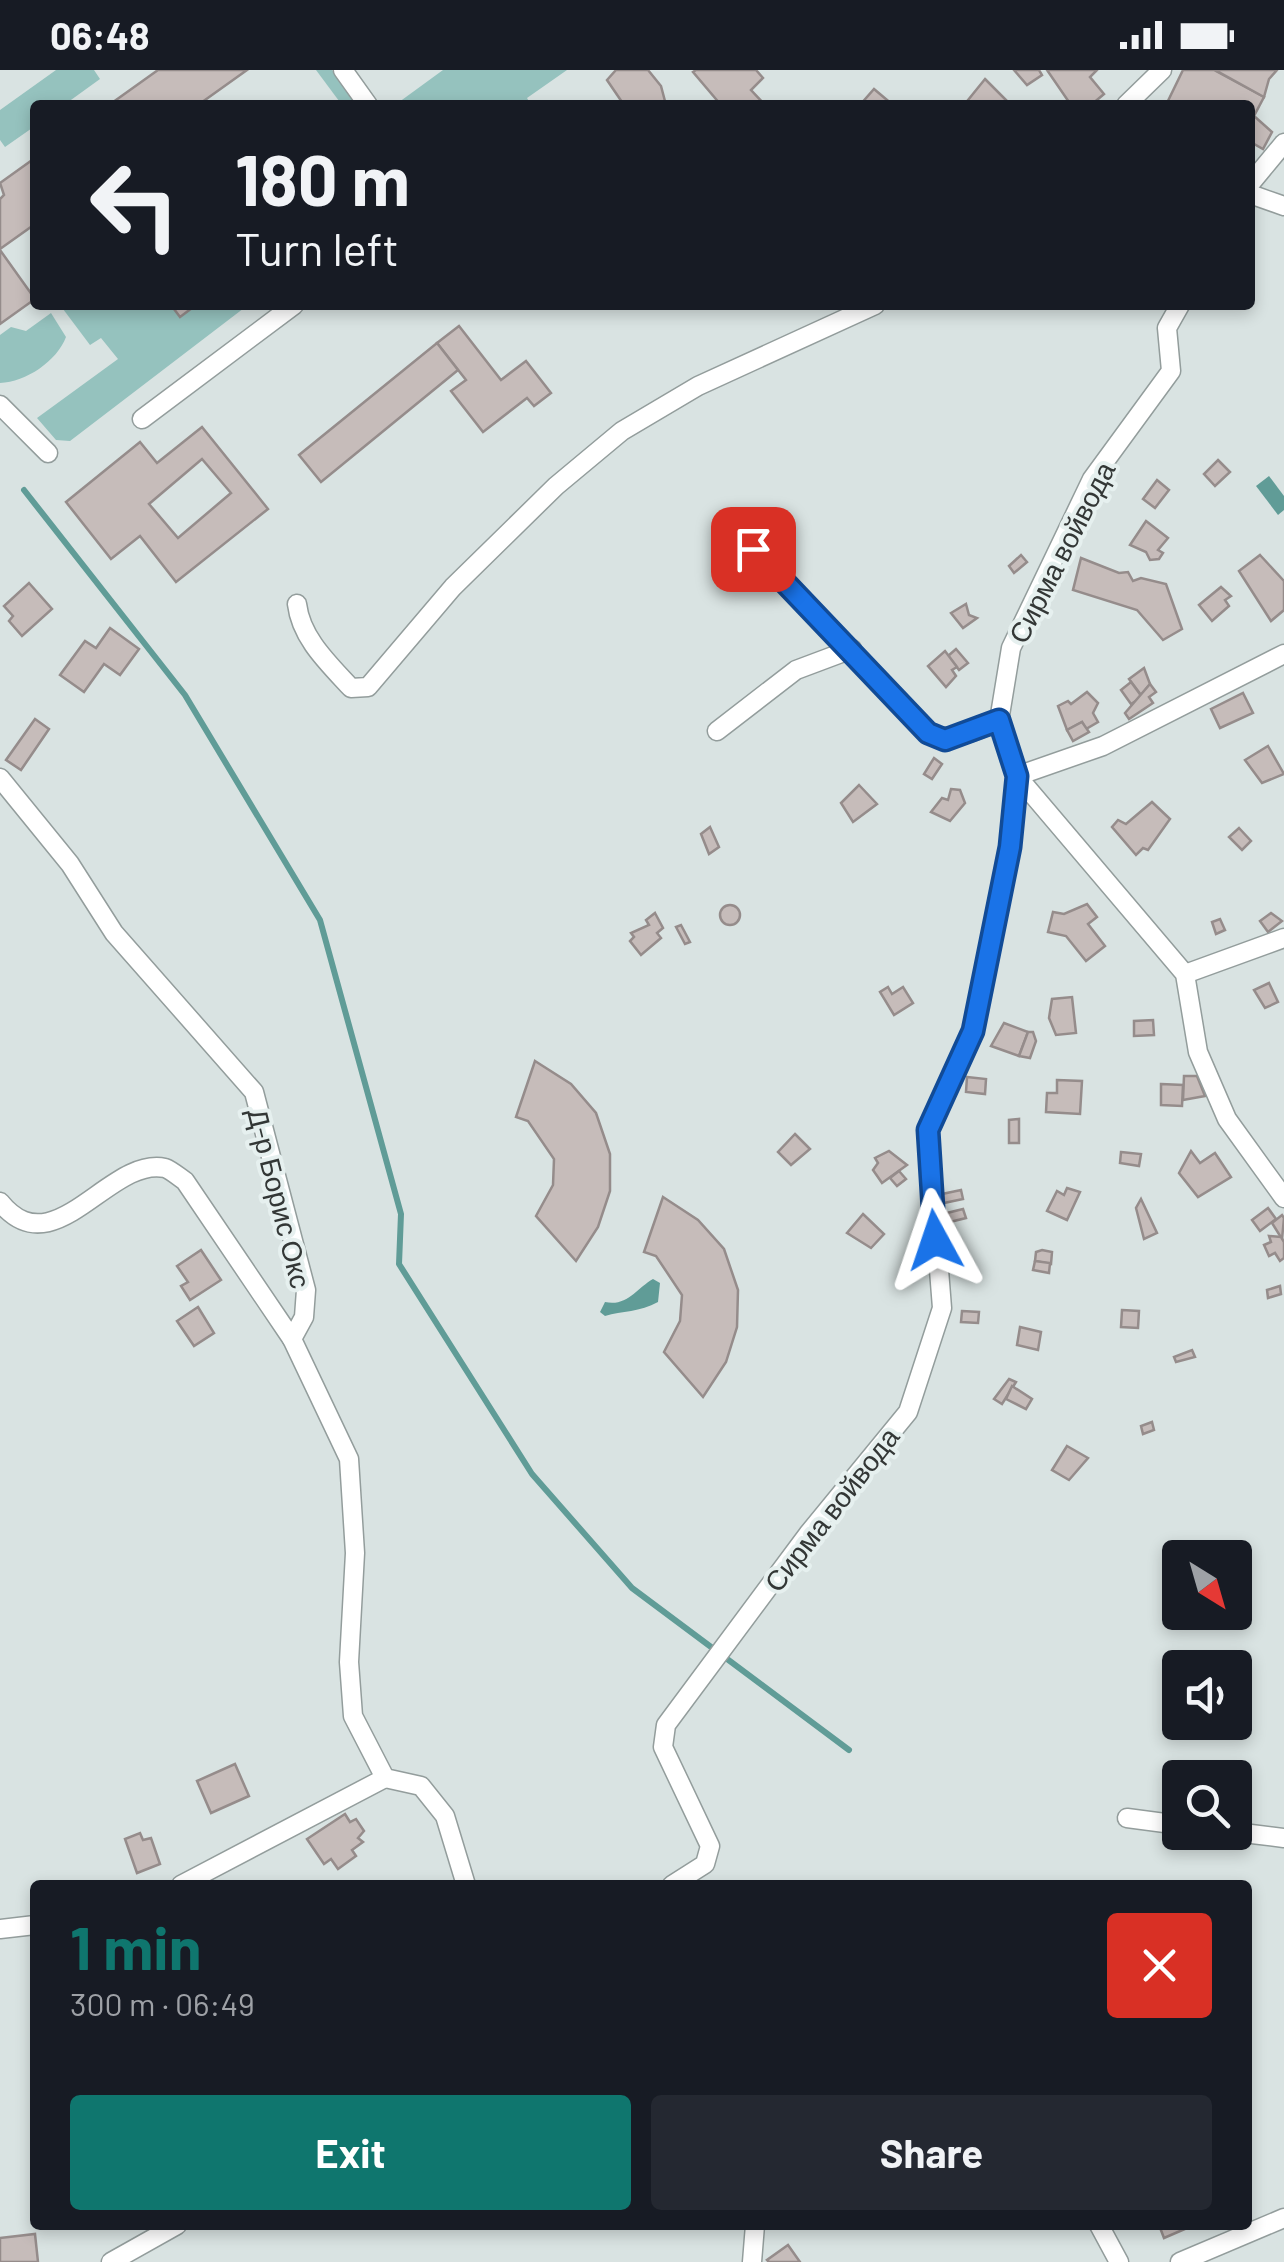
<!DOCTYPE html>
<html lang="en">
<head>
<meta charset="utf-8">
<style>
  :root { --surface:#171b24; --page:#242831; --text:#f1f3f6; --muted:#9ea1a6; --accent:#0f766e }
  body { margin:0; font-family:Barlow,sans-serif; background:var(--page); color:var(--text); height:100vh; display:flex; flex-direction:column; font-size:38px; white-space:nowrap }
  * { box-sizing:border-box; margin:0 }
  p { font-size:32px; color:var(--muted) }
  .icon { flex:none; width:55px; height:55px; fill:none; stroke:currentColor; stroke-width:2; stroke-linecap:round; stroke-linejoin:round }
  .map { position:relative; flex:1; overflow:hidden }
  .drawer { position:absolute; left:30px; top:1810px; width:1222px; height:350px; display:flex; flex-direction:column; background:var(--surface); border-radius:10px; box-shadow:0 5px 15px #0003 }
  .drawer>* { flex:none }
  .top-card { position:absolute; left:30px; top:30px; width:1225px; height:210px; border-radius:10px; box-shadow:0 5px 15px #0003; background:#171b24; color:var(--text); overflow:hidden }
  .needle { width:65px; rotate:143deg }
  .controls { position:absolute; left:1162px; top:1470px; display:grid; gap:20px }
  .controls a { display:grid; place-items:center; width:90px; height:90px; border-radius:10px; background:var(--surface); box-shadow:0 5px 15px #0003; font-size:50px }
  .pin { position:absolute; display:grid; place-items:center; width:85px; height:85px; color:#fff; margin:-42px; border-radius:20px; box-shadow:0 5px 15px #0006 }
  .me { position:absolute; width:110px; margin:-55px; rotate:355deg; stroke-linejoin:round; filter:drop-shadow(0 0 8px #0008) }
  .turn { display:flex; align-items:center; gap:35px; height:210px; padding:0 40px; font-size:45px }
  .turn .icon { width:130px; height:130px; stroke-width:2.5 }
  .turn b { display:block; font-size:70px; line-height:85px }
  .round { display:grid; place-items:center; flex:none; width:105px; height:105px; border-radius:10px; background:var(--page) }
  .overview { display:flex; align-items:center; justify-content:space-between; height:170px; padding:0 40px }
  h1 { font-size:60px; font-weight:700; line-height:75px; color:var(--accent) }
  .cta { display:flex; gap:20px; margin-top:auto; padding:20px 40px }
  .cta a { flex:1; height:115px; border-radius:10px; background:var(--accent); color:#fff; font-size:40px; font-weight:700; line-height:115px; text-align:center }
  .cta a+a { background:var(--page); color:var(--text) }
  .status { display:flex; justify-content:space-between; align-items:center; height:70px; padding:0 50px; background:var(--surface); direction:ltr }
  .status svg { height:28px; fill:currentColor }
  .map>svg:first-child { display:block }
  .green { fill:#95c2be }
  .water { fill:#609c97 }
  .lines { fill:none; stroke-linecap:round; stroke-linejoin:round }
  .stream { stroke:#609c97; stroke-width:6 }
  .building { fill:#c6bcba; stroke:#958c8b; stroke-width:2.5; fill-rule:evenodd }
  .street-casing { stroke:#939d9c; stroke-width:21 }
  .street { stroke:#fff; stroke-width:18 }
  .route-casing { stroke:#114b97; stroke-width:25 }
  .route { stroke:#1a73e8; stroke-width:18 }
  .labels { text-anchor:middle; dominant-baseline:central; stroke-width:8; stroke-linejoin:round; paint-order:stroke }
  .street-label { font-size:28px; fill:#333736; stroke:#e6f0ef }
</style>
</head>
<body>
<div class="status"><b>06:48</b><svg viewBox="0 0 49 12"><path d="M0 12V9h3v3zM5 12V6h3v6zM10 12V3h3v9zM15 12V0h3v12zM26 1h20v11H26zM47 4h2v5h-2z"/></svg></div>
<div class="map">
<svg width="1284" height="2192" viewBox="0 0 1284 2192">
  <rect width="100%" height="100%" fill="#d9e3e2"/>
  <g class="green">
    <path d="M56 0H94L100 9 64 35H35V56L5 77 0 70V40Z"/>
    <path d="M316 0H332L358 35H342Z"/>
    <path d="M443 0H567L527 28 531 35H395Z"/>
    <path d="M60 235H248L70 371 56 370 37 348 118 289 101 268 90 275Z"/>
    <path d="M51 243 66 267C57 291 26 312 0 313V265L11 257 26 261Z"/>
  </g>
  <g class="water">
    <path d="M1269 406 1284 426V440L1278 445 1256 416Z"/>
    <path d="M653 1209 660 1213 658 1232C640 1242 622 1241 605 1246L600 1242 605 1232C627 1237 637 1218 653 1209Z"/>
  </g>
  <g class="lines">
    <path class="stream" d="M24 420 185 625 320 850 401 1144 399 1194 532 1404 632 1518 849 1680"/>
  </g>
  <g class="building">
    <path d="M158 0H247L198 35H109Z"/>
    <path d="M616 0H648L661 16 666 35H624L607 10Z"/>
    <path d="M696 0H756L763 8 751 20 765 35H721L693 2Z"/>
    <path d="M1014 0H1039L1042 5 1027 15Z"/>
    <path d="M1047 0H1097L1090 7 1104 24 1091 35H1071Z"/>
    <path d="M1183 0H1214L1264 27 1254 46 1272 62 1263 79 1254 74 1250 81V35H1166Z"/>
    <path d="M1215 0H1277L1269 9 1264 27Z"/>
    <path d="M985 9 1011 35H964Z"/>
    <path d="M874 19 893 35H860Z"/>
    <path d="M35 88V154L0 179V129L4 125 0 113Z"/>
    <path d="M0 180 35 229 0 254Z"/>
    <path d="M171 235H196L180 247Z"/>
    <path d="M459 256 501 310 526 291 551 323 534 336 527 328 483 362 451 321 466 310 437 273Z"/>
    <path d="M437 273 458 300 321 412 299 385Z"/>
    <path d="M202 357 268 439 176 512 140 466 111 489 66 432 140 372 157 393ZM202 389 231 423 178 468 149 434Z"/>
    <path d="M1218 390 1230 402 1215 416 1204 404Z"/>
    <path d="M1157 410 1169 420 1155 438 1143 429Z"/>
    <path d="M1146 451 1168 468 1158 480 1163 483 1159 489 1150 490 1146 482 1130 475Z"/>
    <path d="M1021 485 1027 492 1014 503 1009 496Z"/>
    <path d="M1260 485 1284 511V540L1271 551 1239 501Z"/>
    <path d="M1081 488 1119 503 1128 502 1133 511 1141 508 1166 514 1182 559 1163 570 1137 540 1073 520Z"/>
    <path d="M29 513 52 539 22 566 9 551 13 546 4 536Z"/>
    <path d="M1221 517 1231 526 1225 530 1229 536 1212 551 1199 535Z"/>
    <path d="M966 534 969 545 977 548 963 558 951 543Z"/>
    <path d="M110 558 139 579 120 605 104 594 84 622 60 605 85 571 96 578Z"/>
    <path d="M956 579 968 593 959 600 948 586Z"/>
    <path d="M945 581 957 597 952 600 956 606 946 617 928 596Z"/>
    <path d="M1144 598 1150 614 1141 625 1129 609Z"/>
    <path d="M1131 612 1142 627 1131 634 1121 620Z"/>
    <path d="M1150 614 1156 622 1149 627 1153 633 1129 649 1125 643Z"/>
    <path d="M1087 622 1098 633 1093 643 1098 652 1086 659 1082 652 1067 660 1058 636 1068 631 1071 634Z"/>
    <path d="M1243 623 1253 643 1220 658 1211 639Z"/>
    <path d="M35 649 49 659 21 700 6 690Z"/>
    <path d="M1082 652 1089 662 1073 671 1067 660Z"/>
    <path d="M1268 676 1284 704 1262 713 1245 690Z"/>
    <path d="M934 688 942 694 932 709 924 704Z"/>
    <path d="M859 715 877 734 853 752 841 733Z"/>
    <path d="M951 719 960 720 965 733 950 751 931 742 942 728 948 730Z"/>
    <path d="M1152 732 1170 749 1148 780 1143 778 1136 785 1112 757 1118 750 1126 754Z"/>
    <path d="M710 757 719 777 709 784 701 764Z"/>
    <path d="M1239 758 1251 771 1242 780 1229 767Z"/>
    <path d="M1087 834 1097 847 1088 854 1105 876 1086 891 1066 866 1048 862 1053 842 1064 844Z"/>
    <circle cx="730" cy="845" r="10"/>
    <path d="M655 843 663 858 657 863 661 868 641 885 630 871 634 867 631 863 649 855 646 850Z"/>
    <path d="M1271 843 1282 851 1268 862 1260 851Z"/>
    <path d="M1220 849 1225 860 1216 864 1212 852Z"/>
    <path d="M681 855 690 872 685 874 676 857Z"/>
    <path d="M1269 913 1278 932 1265 938 1254 920Z"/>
    <path d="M888 917 892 924 903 917 913 933 894 945 880 922Z"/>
    <path d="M1072 927 1076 963 1056 965 1049 948 1052 929Z"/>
    <path d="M1153 950 1154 965 1134 966V951Z"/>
    <path d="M1004 953 1028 962 1019 986 991 976Z"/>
    <path d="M1028 962H1033L1036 971 1030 988 1019 986Z"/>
    <path d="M535 991 571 1014 596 1043 610 1084V1121L598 1157 576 1191 536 1146 553 1115 554 1089 528 1051 516 1047Z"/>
    <path d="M1184 1006H1197L1205 1026 1183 1030Z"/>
    <path d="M967 1007 986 1009 985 1024 966 1022Z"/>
    <path d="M1057 1010 1082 1011 1080 1044 1046 1042 1047 1023H1057Z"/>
    <path d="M1161 1014 1183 1015 1182 1036 1161 1035Z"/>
    <path d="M1019 1049V1073H1009V1050Z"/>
    <path d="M795 1064 810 1079 791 1095 778 1082Z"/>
    <path d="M889 1081 907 1095 882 1113 873 1100 878 1093 875 1088Z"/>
    <path d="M1191 1081 1200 1093 1215 1083 1231 1107 1198 1127 1179 1103Z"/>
    <path d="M1121 1082 1141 1084 1139 1096 1120 1093Z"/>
    <path d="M899 1101 906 1109 897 1116 890 1108Z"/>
    <path d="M1067 1118 1080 1122 1067 1150 1047 1141 1057 1121 1064 1125Z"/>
    <path d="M961 1120 963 1129 944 1133 942 1124Z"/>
    <path d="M663 1127 698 1150 724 1179 738 1220 737 1257 726 1292 703 1327 664 1282 680 1251 682 1225 656 1186 644 1182Z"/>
    <path d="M1141 1129 1157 1163 1144 1169 1136 1138Z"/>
    <path d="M1268 1138 1276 1149 1260 1161 1252 1150Z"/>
    <path d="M963 1139 966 1148 950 1152 947 1143Z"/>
    <path d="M863 1144 884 1164 871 1178 847 1163Z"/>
    <path d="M1282 1145 1284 1148 1282 1169 1272 1153Z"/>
    <path d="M1269 1166 1281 1167 1284 1172V1188L1280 1191 1275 1183 1269 1186 1264 1175 1271 1172Z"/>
    <path d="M201 1180 221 1210 190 1230 181 1216 188 1212 177 1196Z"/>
    <path d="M1042 1180 1052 1182 1051 1194 1035 1191 1036 1182Z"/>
    <path d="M1035 1191 1050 1193 1049 1203 1033 1200Z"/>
    <path d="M1280 1216 1281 1224 1268 1228 1267 1220Z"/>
    <path d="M198 1237 214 1263 194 1276 177 1251Z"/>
    <path d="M1122 1240 1139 1241 1138 1258 1121 1257Z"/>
    <path d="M962 1241 979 1242 978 1253 961 1252Z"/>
    <path d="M1020 1257 1041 1262 1038 1280 1017 1275Z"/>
    <path d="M1192 1280 1195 1287 1176 1292 1174 1287Z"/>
    <path d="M1009 1309 1016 1312 1002 1334 994 1329Z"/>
    <path d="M1012 1316 1032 1329 1026 1339 1006 1329Z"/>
    <path d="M1152 1352 1154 1360 1143 1364 1141 1356Z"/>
    <path d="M1067 1376 1088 1388 1069 1410 1052 1400Z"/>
    <path d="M1177 1594 1180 1602 1169 1606 1165 1597Z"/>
    <path d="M235 1694 249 1726 211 1743 197 1711Z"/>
    <path d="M345 1744 350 1752 356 1749 364 1761 358 1768 363 1772 352 1780 356 1786 338 1799 331 1789 324 1794 307 1769Z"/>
    <path d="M140 1763 143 1770 151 1768 160 1794 137 1803 125 1769Z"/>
    <path d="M1159 2155H1194L1164 2168Z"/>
    <path d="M35 2164 38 2192H0V2168Z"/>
    <path d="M788 2175 800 2192H769L767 2190Z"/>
  </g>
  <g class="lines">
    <defs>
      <g id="street">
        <path d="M343 0 368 35"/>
        <path d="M1126 35 1162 0"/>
        <path d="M1250 114 1284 73"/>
        <path d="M1250 124 1284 136"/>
        <path d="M0 335 48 383"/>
        <path d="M142 349 294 235"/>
        <path d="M753 479 928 663C955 673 974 661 999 651"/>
        <path d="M297 534C301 568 328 593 351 618L368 617 453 517 556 416 622 361 698 316 875 235"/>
        <path d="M1284 584 1103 676 1017 706 1185 904 1198 982 1227 1049 1284 1128"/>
        <path d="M717 661 796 600 852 579"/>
        <path d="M0 708 70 794 114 863 254 1022 306 1220 304 1247 292 1269 349 1389 355 1483 349 1592 353 1646 385 1708 421 1716 445 1746 466 1815"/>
        <path d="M1185 904 1284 868"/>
        <path d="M0 1132C54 1199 109 1086 165 1098 171 1100 179 1107 185 1111L292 1269"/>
        <path d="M1127 1748 1180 1755"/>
        <path d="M1235 1762 1284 1768"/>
        <path d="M181 1815 385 1708"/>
        <path d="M672 1815 705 1794 710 1776 663 1677 666 1655 808 1464 908 1342 942 1238 928 1060 973 961 1010 777 1017 706 999 651 1011 578 1092 409 1171 301 1167 258 1180 235"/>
        <path d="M0 1859 35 1855"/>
        <path d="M1099 2155 1119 2192"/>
        <path d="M111 2192 177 2155"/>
        <path d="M752 2192 755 2155"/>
        <path d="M1180 2192 1284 2148"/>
      </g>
    </defs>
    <use href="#street" class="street-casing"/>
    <use href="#street" class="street"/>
  </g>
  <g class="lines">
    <defs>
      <path id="route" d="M753 479 928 663 945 670 999 650 1017 706 1010 777 973 961 928 1060 935 1170"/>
    </defs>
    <use href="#route" class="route-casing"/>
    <use href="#route" class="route"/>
  </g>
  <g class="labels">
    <g class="street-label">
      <text transform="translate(1061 482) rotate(-63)">Сирма войвода</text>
      <text transform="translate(280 1128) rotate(76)">Д-р Борис Окс</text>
      <text transform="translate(831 1439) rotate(-52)">Сирма войвода</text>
    </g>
  </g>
</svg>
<div class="controls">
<a><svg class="needle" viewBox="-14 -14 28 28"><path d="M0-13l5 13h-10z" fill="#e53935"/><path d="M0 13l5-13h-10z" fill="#9ea1a6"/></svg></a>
<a><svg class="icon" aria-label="sound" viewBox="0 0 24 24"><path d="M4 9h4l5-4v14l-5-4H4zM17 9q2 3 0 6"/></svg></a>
<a><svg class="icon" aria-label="search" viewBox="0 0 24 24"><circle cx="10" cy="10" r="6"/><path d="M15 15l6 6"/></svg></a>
</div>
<div class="pin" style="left:753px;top:479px;background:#d93025"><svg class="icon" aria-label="arrive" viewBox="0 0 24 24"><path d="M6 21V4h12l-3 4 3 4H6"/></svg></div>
<svg class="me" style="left:935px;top:1170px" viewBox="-20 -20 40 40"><path d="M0-17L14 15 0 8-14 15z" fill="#1a73e8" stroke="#fff" stroke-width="4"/></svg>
<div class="top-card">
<div class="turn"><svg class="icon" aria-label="left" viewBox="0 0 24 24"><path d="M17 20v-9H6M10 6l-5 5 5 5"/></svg><div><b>180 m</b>Turn left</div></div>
</div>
<section class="drawer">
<div class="overview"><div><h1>1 min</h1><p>300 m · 06:49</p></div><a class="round" style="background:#d93025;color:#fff"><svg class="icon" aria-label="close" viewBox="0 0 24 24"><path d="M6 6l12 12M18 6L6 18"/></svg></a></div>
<div class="cta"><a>Exit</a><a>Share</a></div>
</section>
</div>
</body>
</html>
